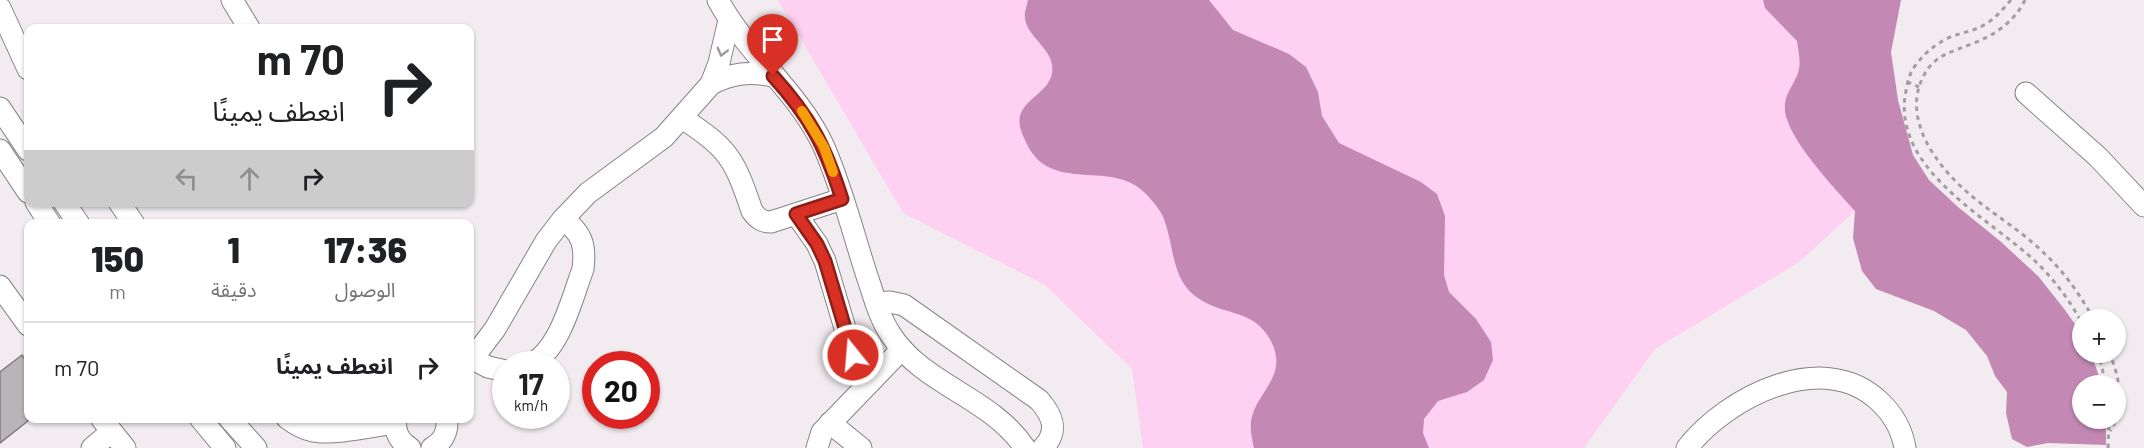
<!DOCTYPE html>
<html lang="ar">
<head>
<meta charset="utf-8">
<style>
  :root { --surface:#fff; --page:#f6f6f6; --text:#202124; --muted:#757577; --line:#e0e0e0 }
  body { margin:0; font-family:Barlow,"Noto Sans Arabic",sans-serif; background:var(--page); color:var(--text); direction:rtl; height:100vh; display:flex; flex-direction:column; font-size:22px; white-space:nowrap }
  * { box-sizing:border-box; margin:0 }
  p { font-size:20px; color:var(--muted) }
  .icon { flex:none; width:33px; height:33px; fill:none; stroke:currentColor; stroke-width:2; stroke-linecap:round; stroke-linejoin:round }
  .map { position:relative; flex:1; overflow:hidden; direction:ltr }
  .sheet { position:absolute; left:24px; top:219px; width:450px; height:204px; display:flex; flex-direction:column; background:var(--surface); border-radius:12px; box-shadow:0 2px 4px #0004; direction:rtl }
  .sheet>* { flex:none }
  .guide { position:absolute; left:24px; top:24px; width:450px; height:183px; border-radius:12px; box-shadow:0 2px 4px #0004; direction:rtl; background:#fff; color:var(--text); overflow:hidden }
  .buttons { position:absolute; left:2072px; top:309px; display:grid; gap:12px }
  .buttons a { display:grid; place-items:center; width:54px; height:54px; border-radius:50%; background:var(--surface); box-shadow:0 2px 4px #0004; font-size:30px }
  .speed { position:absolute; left:492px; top:351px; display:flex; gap:12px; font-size:30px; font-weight:700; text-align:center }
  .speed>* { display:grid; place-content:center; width:78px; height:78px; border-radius:50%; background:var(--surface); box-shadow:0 2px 4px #0004; line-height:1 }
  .speed small { font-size:15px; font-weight:400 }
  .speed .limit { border:9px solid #d22; background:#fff; color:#111 }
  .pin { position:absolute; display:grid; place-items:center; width:51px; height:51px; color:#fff; margin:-62px -26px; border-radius:50% 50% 50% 0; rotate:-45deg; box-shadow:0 0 6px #0007 }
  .pin .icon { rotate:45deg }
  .me { position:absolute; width:66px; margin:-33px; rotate:343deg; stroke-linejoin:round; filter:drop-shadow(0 0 4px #0008) }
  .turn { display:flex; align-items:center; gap:21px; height:126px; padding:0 30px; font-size:27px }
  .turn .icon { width:78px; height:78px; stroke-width:2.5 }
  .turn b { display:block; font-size:42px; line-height:51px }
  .lanes { display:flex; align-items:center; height:57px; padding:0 30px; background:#0003; justify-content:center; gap:30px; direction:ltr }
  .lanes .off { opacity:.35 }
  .eta { display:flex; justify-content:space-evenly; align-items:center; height:102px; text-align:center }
  .eta b { font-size:36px; font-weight:800; line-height:42px }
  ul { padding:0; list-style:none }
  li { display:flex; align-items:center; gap:18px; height:90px; padding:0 30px; border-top:2px solid var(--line) }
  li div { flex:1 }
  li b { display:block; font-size:22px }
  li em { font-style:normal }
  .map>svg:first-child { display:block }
  .green { fill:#fed0f1 }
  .water { fill:#c388b4 }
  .building { fill:#b9b4b7; stroke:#817d80; stroke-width:1.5 }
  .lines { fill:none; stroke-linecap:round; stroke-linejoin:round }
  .minor-casing { stroke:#878386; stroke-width:23 }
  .path { stroke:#a39ea1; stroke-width:3; stroke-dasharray:4.5 4.5; stroke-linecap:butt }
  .minor { stroke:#fff; stroke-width:21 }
  .oneway { stroke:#9b9a9b }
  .route-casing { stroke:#8d1f18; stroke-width:15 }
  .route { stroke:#d93025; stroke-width:10 }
  .slow { stroke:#f59e0b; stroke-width:10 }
</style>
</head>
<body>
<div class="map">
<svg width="2144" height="448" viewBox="0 0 2144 448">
  <rect width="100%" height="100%" fill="#f2ecf0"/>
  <path class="green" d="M778 0H1869L1855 211 1798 263 1655 349 1584 448H1143L1132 369 1045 285 903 213Z"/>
  <g class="water">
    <path d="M1028 0H1209L1233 30 1289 54 1306 67 1318 92 1322 116 1339 143 1421 182 1437 194 1445 216 1444 275 1449 292 1476 319 1491 342 1493 360 1484 380 1467 392 1438 401 1424 419 1423 433 1429 448H1254C1252 439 1250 430 1251 421 1256 391 1289 377 1271 341 1253 307 1222 317 1195 296 1172 278 1174 248 1165 222 1162 212 1155 204 1148 196 1114 156 1050 197 1026 142 1022 134 1018 125 1020 116 1025 98 1049 92 1052 73 1056 50 1027 38 1025 18 1024 12 1027 6 1028 0Z"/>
    <path d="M1763 0H1901L1891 52 1898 100 1913 155 1929 180 1958 207 2000 241 2038 276 2065 310 2082 334V352L2091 353 2102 385 2082 386V418L2106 419V445L2048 443 2027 447 2012 439 2006 413 2007 392 1995 376 1987 356 1966 330 1934 311 1876 289 1862 271 1853 238 1855 211C1835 188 1781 133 1785 104 1786 91 1797 81 1799 69 1801 61 1798 50 1797 41L1765 8Z"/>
  </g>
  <path class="building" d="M22 355 28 364V421L0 443V372Z"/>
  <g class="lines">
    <defs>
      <g id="minor">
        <path d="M232 0 249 28"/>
        <path d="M718 0C747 54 799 92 824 147 842 188 853 233 867 276 874 296 879 317 891 335 923 385 991 397 1025 448"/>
        <path d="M0 8 28 69"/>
        <path d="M711 84C732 73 750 71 773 76"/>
        <path d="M2026 93 2098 157 2144 206"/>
        <path d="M0 108 28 150"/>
        <path d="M682 118C729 149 734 158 752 211 758 219 762 222 771 222L842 199"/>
        <path d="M0 150 28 192"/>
        <path d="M36 202 50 224"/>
        <path d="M64 202 79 224"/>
        <path d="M119 202 134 224"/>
        <path d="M796 214 817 244 825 261 853 355 857 365 871 381"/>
        <path d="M0 286 28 325"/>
        <path d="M876 303 890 302 904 305 1039 400C1053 416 1059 431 1043 448"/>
        <path d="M473 359 488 367 506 371"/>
        <path d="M470 362 495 329 546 241 563 219 588 193 664 137 711 84 719 63 729 20"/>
        <path d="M531 364C560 350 572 298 583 269 586 245 582 233 563 219"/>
        <path d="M101 418 125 448"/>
        <path d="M200 418 225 448"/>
        <path d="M229 418 256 448"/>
        <path d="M287 418C295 424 303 429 313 431 334 435 373 426 395 423"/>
        <path d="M396 418C394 432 399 441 410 448"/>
        <path d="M830 423 861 448"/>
        <path d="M92 448 111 432"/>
        <path d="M432 448C444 441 448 432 447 418"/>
        <path d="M817 448 822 432 902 349"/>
        <path d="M1687 448C1727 397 1823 348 1879 401 1892 413 1902 430 1905 448"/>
      </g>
    </defs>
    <use href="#minor" class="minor-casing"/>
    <g class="path">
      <path d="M2011 0C2003 9 1995 19 1984 25 1972 32 1958 33 1946 39 1933 46 1923 55 1915 66 1908 75 1907 86 1905 96 1895 171 1989 218 2035 261 2054 279 2070 301 2082 323"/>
      <path d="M2025 0C2015 21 1995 35 1974 43 1953 52 1934 54 1923 77 1902 119 1936 165 1967 192 1992 214 2021 230 2045 254 2065 273 2081 296 2094 320"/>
      <path d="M1907 82 1919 87"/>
      <path d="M2096 352 2102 366 2105 386"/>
      <path d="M2109 352C2120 378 2126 408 2110 431"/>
      <path d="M2108 448 2109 418"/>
    </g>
    <use href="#minor" class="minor"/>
  </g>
  <defs><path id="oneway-chevron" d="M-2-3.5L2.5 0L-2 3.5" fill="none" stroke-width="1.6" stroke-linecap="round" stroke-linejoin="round" transform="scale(1.5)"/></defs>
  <use class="oneway" href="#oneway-chevron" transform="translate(722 52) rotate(105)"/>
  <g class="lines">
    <defs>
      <path id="route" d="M773 76C811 118 825 146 842 199L796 214 817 244 825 261 853 355"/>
    </defs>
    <use href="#route" class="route-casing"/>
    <use href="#route" class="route"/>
    <path class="slow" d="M802 111 824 147 833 172"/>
  </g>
</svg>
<div class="buttons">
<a>+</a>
<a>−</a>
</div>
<div class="speed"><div>17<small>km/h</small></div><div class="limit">20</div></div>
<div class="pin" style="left:773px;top:76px;background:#d93025"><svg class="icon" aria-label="arrive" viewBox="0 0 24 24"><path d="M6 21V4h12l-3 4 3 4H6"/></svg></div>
<svg class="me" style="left:853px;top:355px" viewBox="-20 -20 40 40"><circle r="17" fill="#d93025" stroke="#fff" stroke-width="3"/><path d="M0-11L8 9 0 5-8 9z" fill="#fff"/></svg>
<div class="guide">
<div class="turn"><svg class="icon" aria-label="right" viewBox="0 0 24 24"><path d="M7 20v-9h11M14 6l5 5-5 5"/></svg><div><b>70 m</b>انعطف يمينًا</div></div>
<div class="lanes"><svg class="icon off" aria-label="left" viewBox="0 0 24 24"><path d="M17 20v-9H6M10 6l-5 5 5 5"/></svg><svg class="icon off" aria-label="ahead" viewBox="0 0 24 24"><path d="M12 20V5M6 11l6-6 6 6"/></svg><svg class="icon" aria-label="right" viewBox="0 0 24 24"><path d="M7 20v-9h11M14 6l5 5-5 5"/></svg></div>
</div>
<section class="sheet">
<div class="eta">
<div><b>17:36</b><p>الوصول</p></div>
<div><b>1</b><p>دقيقة</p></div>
<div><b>150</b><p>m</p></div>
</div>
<ul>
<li><svg class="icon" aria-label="right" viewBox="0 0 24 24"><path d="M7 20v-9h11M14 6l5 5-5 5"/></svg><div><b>انعطف يمينًا</b></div><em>70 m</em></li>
</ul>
</section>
</div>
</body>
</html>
